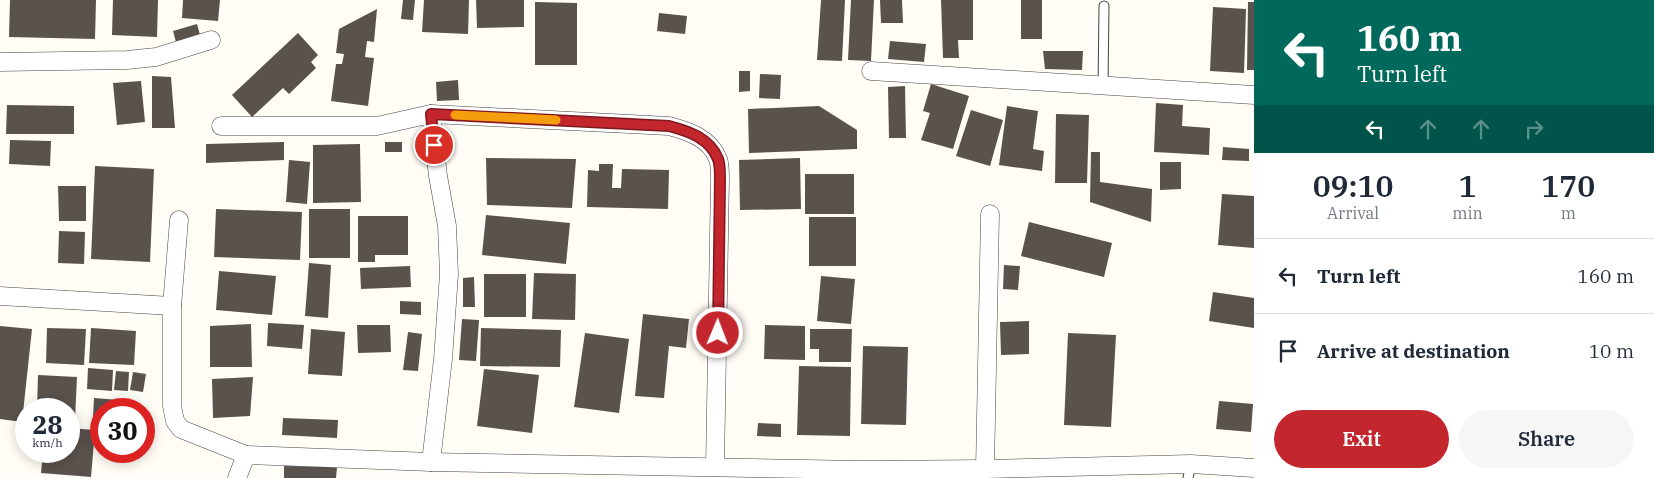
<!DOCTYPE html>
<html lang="en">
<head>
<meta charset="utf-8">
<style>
  :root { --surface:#fff; --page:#f6f6f7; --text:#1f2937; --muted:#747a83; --line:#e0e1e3; --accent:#c4262e }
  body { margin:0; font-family:"IBM Plex Serif",serif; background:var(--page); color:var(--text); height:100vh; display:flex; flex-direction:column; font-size:19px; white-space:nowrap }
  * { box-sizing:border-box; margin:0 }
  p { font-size:16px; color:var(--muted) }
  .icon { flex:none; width:28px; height:28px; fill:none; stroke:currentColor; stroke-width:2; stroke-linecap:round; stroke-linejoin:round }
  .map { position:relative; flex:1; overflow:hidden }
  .details { display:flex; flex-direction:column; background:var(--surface); width:400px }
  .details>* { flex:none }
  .top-card { background:#00695c; color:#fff; overflow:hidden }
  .speed { position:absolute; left:15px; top:398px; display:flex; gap:10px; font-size:25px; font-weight:700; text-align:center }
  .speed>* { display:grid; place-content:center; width:65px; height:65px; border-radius:50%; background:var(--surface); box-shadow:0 2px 12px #0003; line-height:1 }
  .speed small { font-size:12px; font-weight:400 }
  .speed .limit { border:8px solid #d22; background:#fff; color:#111 }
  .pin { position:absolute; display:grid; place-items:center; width:42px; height:42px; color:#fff; margin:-21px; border:2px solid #fff; border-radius:50%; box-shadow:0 1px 5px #0007 }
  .me { position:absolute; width:55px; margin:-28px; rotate:1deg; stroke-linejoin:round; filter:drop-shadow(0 0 4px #0008) }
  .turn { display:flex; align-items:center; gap:18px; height:105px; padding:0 20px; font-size:22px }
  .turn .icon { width:65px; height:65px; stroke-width:2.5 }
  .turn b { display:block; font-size:35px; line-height:42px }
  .lanes { display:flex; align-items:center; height:48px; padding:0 20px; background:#0003; justify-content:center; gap:25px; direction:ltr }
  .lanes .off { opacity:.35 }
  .eta { display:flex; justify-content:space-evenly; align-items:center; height:85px; text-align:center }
  .eta b { font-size:30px; font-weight:600; line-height:35px }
  .primary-button { display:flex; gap:10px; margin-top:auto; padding:10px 20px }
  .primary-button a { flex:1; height:58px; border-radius:30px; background:var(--accent); color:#fff; font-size:20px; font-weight:600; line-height:58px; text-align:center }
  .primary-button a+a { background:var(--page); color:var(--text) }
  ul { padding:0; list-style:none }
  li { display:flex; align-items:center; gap:15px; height:75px; padding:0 20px; border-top:1px solid var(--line) }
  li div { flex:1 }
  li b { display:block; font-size:19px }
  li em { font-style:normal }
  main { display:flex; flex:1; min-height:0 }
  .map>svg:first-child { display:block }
  .building { fill:#5a524d }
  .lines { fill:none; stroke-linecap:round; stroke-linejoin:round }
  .lane-casing { stroke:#444; stroke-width:11 }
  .street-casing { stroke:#444; stroke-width:19 }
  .lane { stroke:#fff; stroke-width:9 }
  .street { stroke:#fff; stroke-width:18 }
  .route-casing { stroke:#7f191e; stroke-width:12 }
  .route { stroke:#c4262e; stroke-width:9 }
  .slow { stroke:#f59e0b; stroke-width:9 }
</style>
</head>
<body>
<main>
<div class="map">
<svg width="1254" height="478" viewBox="0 0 1254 478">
  <rect width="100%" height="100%" fill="#fffdf5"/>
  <g class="building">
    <path d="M10 0H96L95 39 9 37Z"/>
    <path d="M113 0H158L157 37 112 35Z"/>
    <path d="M183 0H220L218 21 182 18Z"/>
    <path d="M403 0H415L413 20 401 19Z"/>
    <path d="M424 0H469L468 34 422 32Z"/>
    <path d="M476 0H524V27L477 28Z"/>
    <path d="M821 0H845L842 61 817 60Z"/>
    <path d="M851 0H874L871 61 848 60Z"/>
    <path d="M880 0H902L903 23H881Z"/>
    <path d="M941 0H973V40H958L959 58H943Z"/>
    <rect x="1021" y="0" width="21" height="39"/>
    <path d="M535 2 577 3V65H535Z"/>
    <path d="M1248 2H1254V70H1247Z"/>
    <path d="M1213 7 1246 9 1244 73 1210 71Z"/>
    <path d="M377 9 374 42 367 41 365 57 374 58 368 106 331 101 336 64H342L344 54 336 53 339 29Z"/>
    <path d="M659 13 687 16 685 34 657 31Z"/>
    <path d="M197 24 200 35 176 42 173 31Z"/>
    <path d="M298 33 318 55 311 62 316 68 289 94 283 88 252 117 232 95Z"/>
    <path d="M890 41 926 44 924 62 888 59Z"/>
    <path d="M1043 51H1083L1082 70 1045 69Z"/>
    <path d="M739 71H750V91L739 92Z"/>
    <path d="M760 74 781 75 780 99 759 98Z"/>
    <path d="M152 76 171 77 175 128H152Z"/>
    <path d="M458 80 459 100 437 101 436 82Z"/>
    <path d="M141 81 145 122 117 125 113 83Z"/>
    <path d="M931 84 969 96 953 149 921 140 930 113 923 111Z"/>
    <path d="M905 86 906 138H889L888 87Z"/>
    <path d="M1156 103 1183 105 1182 126 1210 128 1209 155 1154 152Z"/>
    <path d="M7 105 74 106V134H6Z"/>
    <path d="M819 106 857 130V149L749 153 748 109Z"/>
    <path d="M1007 106 1038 111 1033 149 1044 151 1042 171 999 165Z"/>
    <path d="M971 110 1003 120 990 166 956 156Z"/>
    <path d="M1056 114 1089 115 1087 183H1055Z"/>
    <path d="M10 140 51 141 50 166 9 164Z"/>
    <path d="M284 142V160L206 163V144Z"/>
    <rect x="385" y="142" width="17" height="10"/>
    <path d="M360 144 361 202 313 203V145Z"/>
    <path d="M1223 147 1249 149V161L1222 160Z"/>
    <path d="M1091 152H1100V182L1152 189 1151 222 1090 202Z"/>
    <path d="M486 158 576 159 572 208 487 205Z"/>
    <path d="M800 158 801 209 740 210 739 160Z"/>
    <path d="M289 160 310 162 307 204 286 202Z"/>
    <path d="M1160 162H1181V189L1160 190Z"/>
    <path d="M599 164H613L612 188H621L622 169 669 170 668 209 587 207 588 170 599 171Z"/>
    <path d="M95 166 154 169 150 262 91 259Z"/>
    <rect x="805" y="174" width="49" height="40"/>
    <path d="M58 186H86V221H59Z"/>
    <path d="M1222 194 1254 196V248L1218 245Z"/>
    <path d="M216 209 302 212 300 260 214 257Z"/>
    <rect x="309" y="209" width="41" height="49"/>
    <path d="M486 215 570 223 566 264 482 255Z"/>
    <path d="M358 216H408V255H375V262H358Z"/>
    <rect x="809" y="217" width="47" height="49"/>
    <path d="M1029 222 1112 243 1104 277 1021 256Z"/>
    <path d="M59 231 85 232 84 264 58 263Z"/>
    <path d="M309 263 331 265 328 318 305 316Z"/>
    <path d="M1004 265 1020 266 1018 290 1003 289Z"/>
    <path d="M410 266 411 287 361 289 360 268Z"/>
    <path d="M219 271 276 276 272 315 216 310Z"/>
    <path d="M534 273 576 274 575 320 532 319Z"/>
    <rect x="484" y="274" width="42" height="43"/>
    <path d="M821 276 855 279 851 324 817 321Z"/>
    <path d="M474 277 475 307H463V278Z"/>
    <path d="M1213 292 1254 298V328L1209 321Z"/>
    <path d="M400 301 421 302V315L400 314Z"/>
    <path d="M643 314 689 319 686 348 669 346 664 398 635 396Z"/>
    <path d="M462 319 479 320 476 361 459 360Z"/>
    <path d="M1029 321V354L1001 355 1000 322Z"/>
    <path d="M268 323 304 325 302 349 267 346Z"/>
    <path d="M251 324 252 367H210V326Z"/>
    <path d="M357 325H390L391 352 358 353Z"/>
    <path d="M765 325 805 326V360L764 359Z"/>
    <path d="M0 326 32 329 22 422 0 419Z"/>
    <path d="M47 328 86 329 84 365 46 363Z"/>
    <path d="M91 328 136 331 134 365 89 363Z"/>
    <path d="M481 328 561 330 560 367 480 366Z"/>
    <path d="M311 329 345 332 342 376 308 374Z"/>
    <path d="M810 329H852L851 362H819V349H810Z"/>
    <path d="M408 332 422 334 418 371 403 370Z"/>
    <path d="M585 333 629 339 619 413 574 407Z"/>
    <path d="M1068 333 1116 335 1111 427 1064 425Z"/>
    <path d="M863 346 908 347 906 425 861 424Z"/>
    <path d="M799 366 851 367 850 436 797 435Z"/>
    <path d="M88 368 113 370 112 391 87 389Z"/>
    <path d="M484 369 539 375 532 433 477 426Z"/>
    <path d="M116 371 129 372 128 391 114 390Z"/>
    <path d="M133 372 146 374 143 392 130 390Z"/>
    <path d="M38 375 77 377 75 419H69V409H37Z"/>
    <path d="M253 377 250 416 213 418 212 379Z"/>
    <path d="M94 398 131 401 130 409H101V417H93Z"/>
    <path d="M1219 401 1253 404 1251 432 1216 429Z"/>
    <path d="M133 402H138L137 409H133Z"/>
    <path d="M283 418 338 420 337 438 282 435Z"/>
    <path d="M758 423 781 424V437L757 436Z"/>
    <path d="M69 428 95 430 91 477 41 473 43 451H69Z"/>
    <path d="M284 466 337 467 336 478H284Z"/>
  </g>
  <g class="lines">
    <defs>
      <g id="lane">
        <path d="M1103 86 1104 6"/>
        <path d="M1188 478 1191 464"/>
      </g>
      <g id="street">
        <path d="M0 62 127 60 156 57 211 40"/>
        <path d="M871 71 1254 95"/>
        <path d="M221 126H377L431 114 669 126C688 131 710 138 718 159 720 164 720 173 720 179L715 467"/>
        <path d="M179 220 172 306V406L175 421 181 429 246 455"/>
        <path d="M0 296 172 306"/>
        <path d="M431 462 443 359 449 274 447 226 438 176 431 114"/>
        <path d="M985 469 990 214"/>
        <path d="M237 478 246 455 431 462 862 470 985 469 1191 464 1254 468"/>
      </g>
    </defs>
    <use href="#lane" class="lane-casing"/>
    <use href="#street" class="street-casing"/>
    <use href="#lane" class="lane"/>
    <use href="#street" class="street"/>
  </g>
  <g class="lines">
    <defs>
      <path id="route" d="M434 145 431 114 669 126C688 131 710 138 718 159 720 164 720 173 720 179L718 333"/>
    </defs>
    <use href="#route" class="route-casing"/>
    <use href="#route" class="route"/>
    <path class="slow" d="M455 115 556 120"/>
  </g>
</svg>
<div class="speed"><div>28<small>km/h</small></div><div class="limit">30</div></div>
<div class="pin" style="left:434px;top:145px;background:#d93025"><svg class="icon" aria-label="arrive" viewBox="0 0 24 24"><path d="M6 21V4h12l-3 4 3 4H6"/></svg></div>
<svg class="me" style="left:718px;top:333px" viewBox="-20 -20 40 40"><circle r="17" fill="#c4262e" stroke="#fff" stroke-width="3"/><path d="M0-11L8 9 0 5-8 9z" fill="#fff"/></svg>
</div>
<section class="details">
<div class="top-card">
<div class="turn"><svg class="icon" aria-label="left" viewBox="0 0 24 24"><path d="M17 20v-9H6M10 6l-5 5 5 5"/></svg><div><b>160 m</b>Turn left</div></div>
<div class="lanes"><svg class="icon" aria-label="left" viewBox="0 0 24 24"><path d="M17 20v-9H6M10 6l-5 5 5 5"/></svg><svg class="icon off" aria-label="ahead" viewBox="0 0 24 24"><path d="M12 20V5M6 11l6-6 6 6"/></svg><svg class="icon off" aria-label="ahead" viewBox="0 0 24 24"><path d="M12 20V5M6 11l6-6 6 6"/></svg><svg class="icon off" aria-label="right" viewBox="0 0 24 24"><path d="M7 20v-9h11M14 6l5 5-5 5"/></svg></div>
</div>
<div class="eta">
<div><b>09:10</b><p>Arrival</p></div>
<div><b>1</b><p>min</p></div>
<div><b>170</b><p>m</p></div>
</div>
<ul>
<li><svg class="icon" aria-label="left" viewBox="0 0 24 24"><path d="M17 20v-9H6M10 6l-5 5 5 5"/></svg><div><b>Turn left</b></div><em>160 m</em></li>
<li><svg class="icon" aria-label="arrive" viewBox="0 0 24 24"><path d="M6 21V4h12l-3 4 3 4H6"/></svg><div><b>Arrive at destination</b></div><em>10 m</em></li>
</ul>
<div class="primary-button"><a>Exit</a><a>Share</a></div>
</section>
</main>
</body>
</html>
